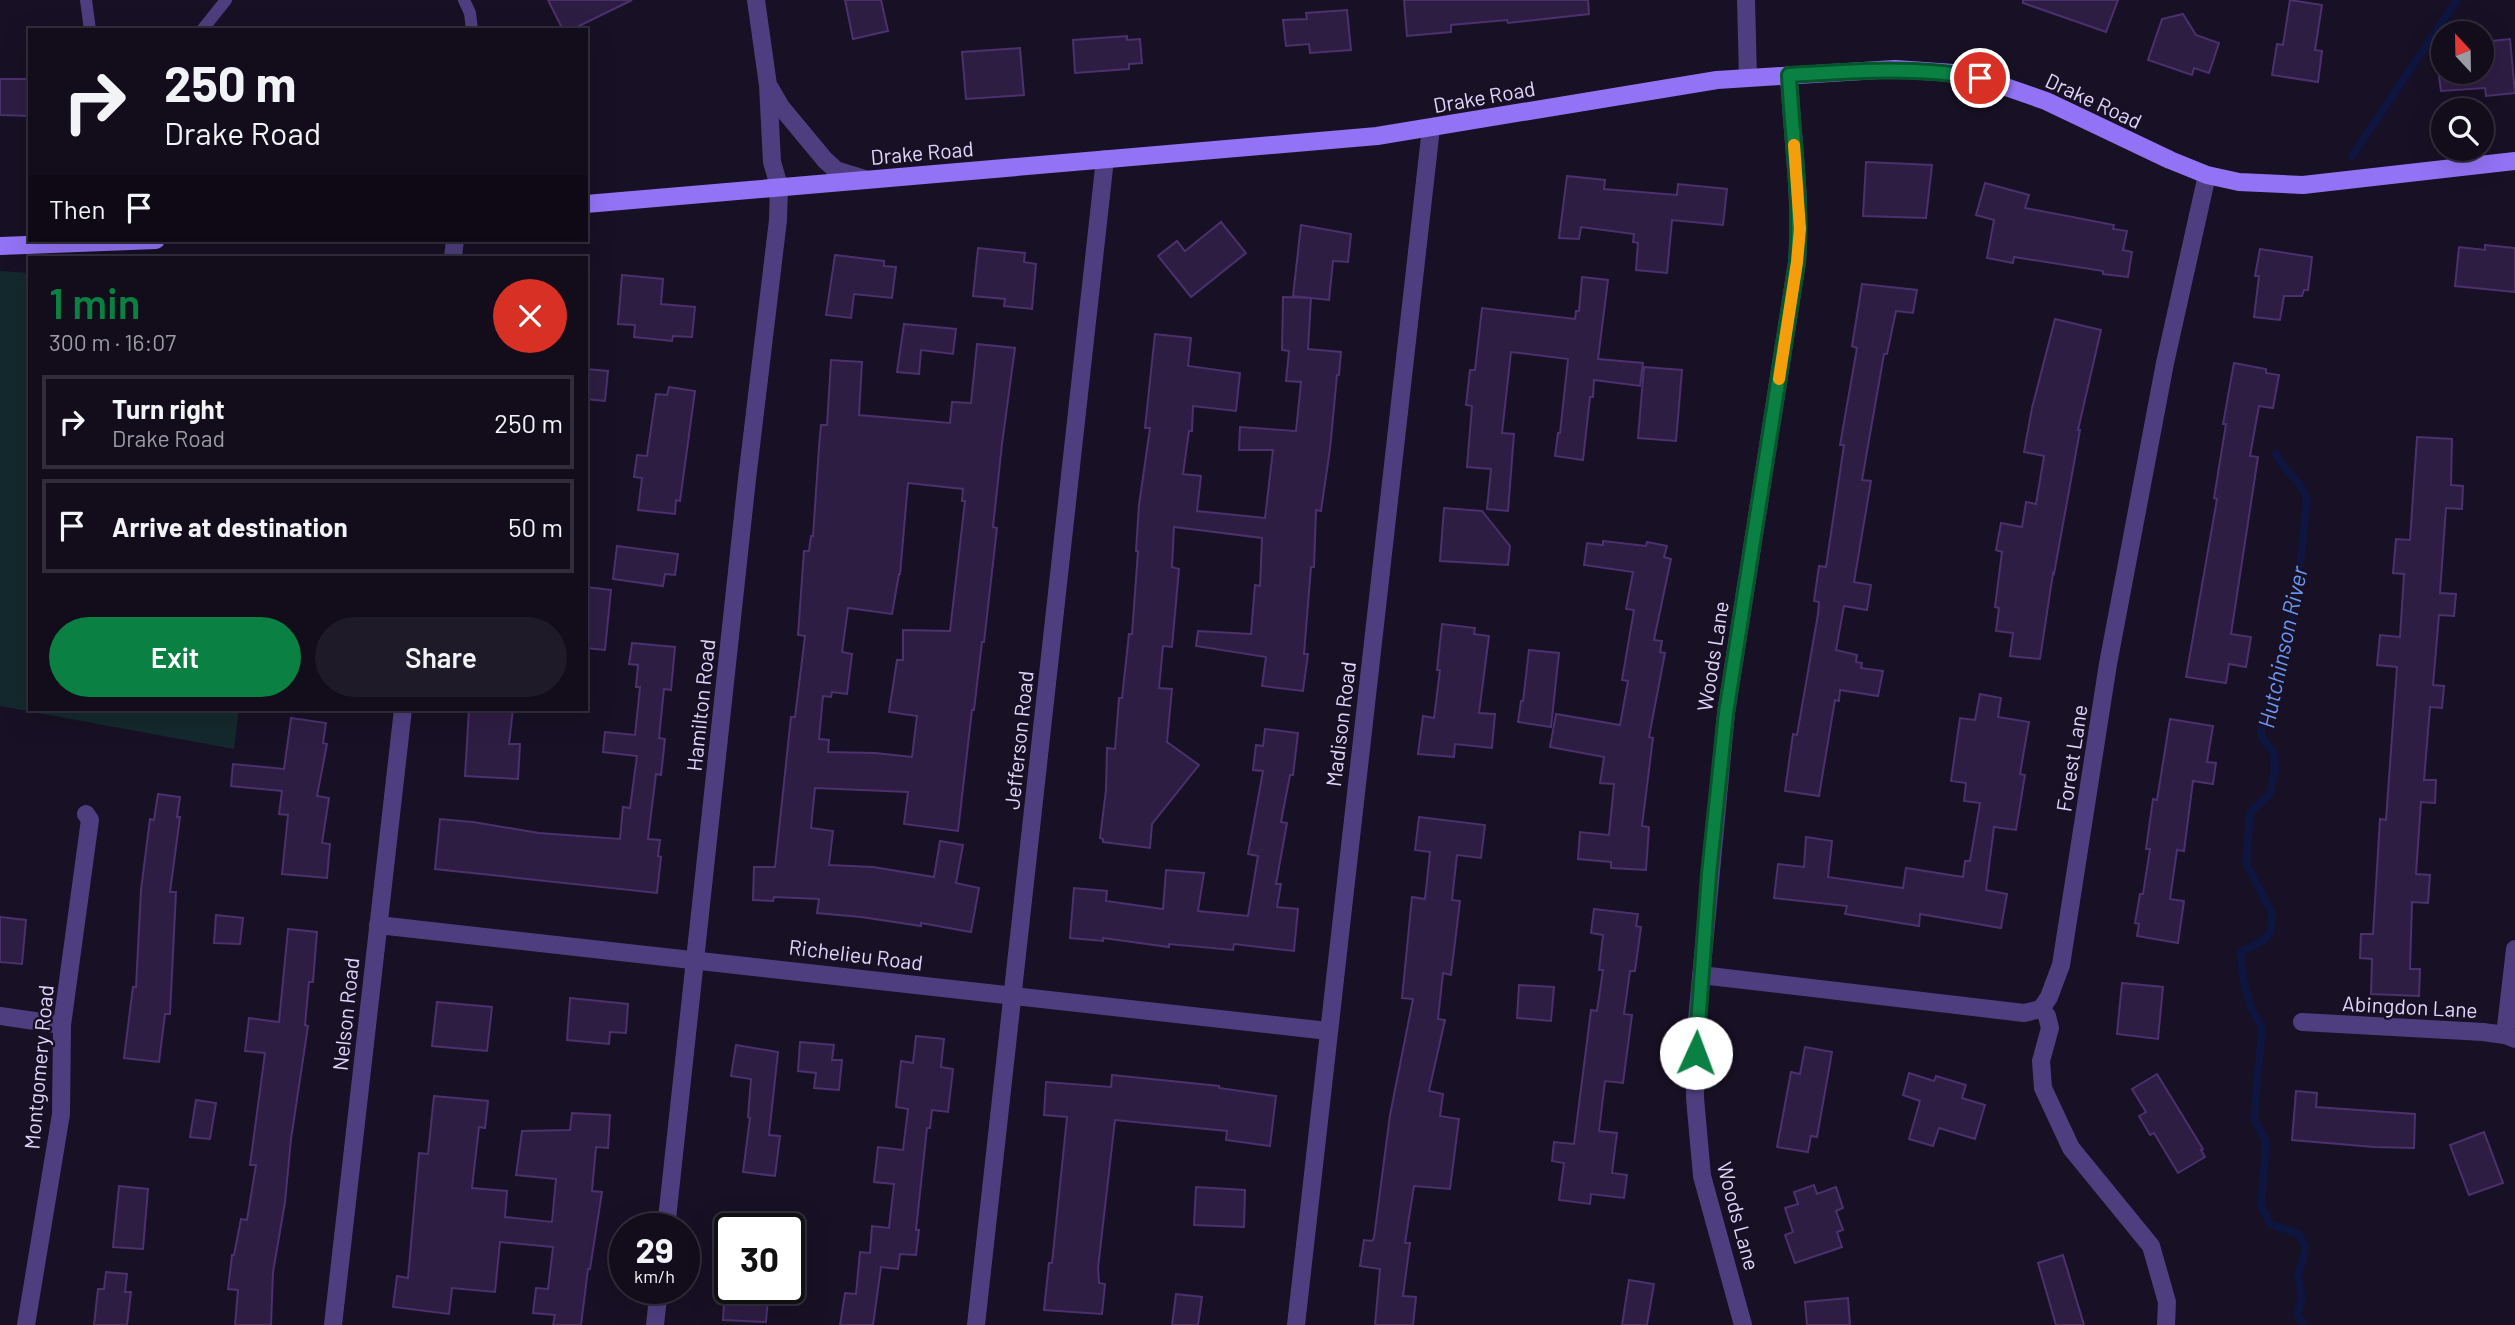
<!DOCTYPE html>
<html lang="en">
<head>
<meta charset="utf-8">
<style>
  :root { --surface:#120c1b; --page:#1f1a28; --text:#f1f3f6; --muted:#9c9ba3; --line:#312c3a; --accent:#0b8043 }
  body { margin:0; font-family:Barlow,sans-serif; background:var(--page); color:var(--text); height:100vh; display:flex; flex-direction:column; font-size:26px; white-space:nowrap }
  * { box-sizing:border-box; margin:0 }
  p { font-size:23px; color:var(--muted) }
  .icon { flex:none; width:38px; height:38px; fill:none; stroke:currentColor; stroke-width:2; stroke-linecap:round; stroke-linejoin:round }
  .map { position:relative; flex:1; overflow:hidden }
  .sheet { position:absolute; left:28px; top:256px; width:560px; height:455px; display:flex; flex-direction:column; background:var(--surface); border-radius:0px; box-shadow:0 7px 28px #0002,0 0 0 2px var(--line) }
  .sheet>* { flex:none }
  .hud { position:absolute; left:28px; top:28px; width:560px; height:214px; border-radius:0px; box-shadow:0 7px 28px #0002,0 0 0 2px var(--line); background:#120c1b; color:var(--text); overflow:hidden }
  .needle { width:46px; rotate:338deg }
  .buttons { position:absolute; left:2431px; top:21px; display:grid; gap:14px }
  .buttons a { display:grid; place-items:center; width:63px; height:63px; border-radius:50%; background:var(--surface); box-shadow:0 7px 28px #0002,0 0 0 2px var(--line); font-size:35px }
  .speed { position:absolute; left:609px; top:1213px; display:flex; gap:14px; font-size:35px; font-weight:700; text-align:center }
  .speed>* { display:grid; place-content:center; width:91px; height:91px; border-radius:50%; background:var(--surface); box-shadow:0 7px 28px #0002,0 0 0 2px var(--line); line-height:1 }
  .speed small { font-size:18px; font-weight:400 }
  .speed .limit { border:4px solid #111; border-radius:10px; background:#fff; color:#111 }
  .pin { position:absolute; display:grid; place-items:center; width:60px; height:60px; color:#fff; margin:-30px; border:4px solid #fff; border-radius:50%; box-shadow:0 2px 7px #0007 }
  .me { position:absolute; width:77px; margin:-38px; rotate:2deg; stroke-linejoin:round; filter:drop-shadow(0 0 5px #0008) }
  .turn { display:flex; align-items:center; gap:24px; height:147px; padding:0 21px; font-size:32px }
  .turn .icon { width:91px; height:91px; stroke-width:2.5 }
  .turn b { display:block; font-size:49px; line-height:60px }
  .then { display:flex; align-items:center; height:66px; padding:0 21px; background:#0003; gap:14px; font-size:26px }
  .round { display:grid; place-items:center; flex:none; width:74px; height:74px; border-radius:37px; background:var(--page) }
  .summary { display:flex; align-items:center; justify-content:space-between; height:119px; padding:0 21px }
  h1 { font-size:42px; font-weight:600; line-height:52px; color:var(--accent) }
  .primary-button { display:flex; gap:14px; margin-top:auto; padding:14px 21px }
  .primary-button a { flex:1; height:80px; border-radius:42px; background:var(--accent); color:#fff; font-size:28px; font-weight:600; line-height:80px; text-align:center }
  .primary-button a+a { background:var(--page); color:var(--text) }
  ul { padding:0; list-style:none }
  li { display:flex; align-items:center; gap:21px; height:94px; margin:0 14px 10px; padding:0 7px; border:4px solid var(--line); border-radius:0px }
  li div { flex:1 }
  li b { display:block; font-size:26px }
  li em { font-style:normal }
  .map>svg:first-child { display:block }
  .green { fill:#14292d }
  .lines { fill:none; stroke-linecap:round; stroke-linejoin:round }
  .stream { stroke:#0e153f; stroke-width:8 }
  .building { fill:#2e1d43; stroke:#4a316e; stroke-width:2; fill-rule:evenodd }
  .lane { stroke:#4f3e7f; stroke-width:12 }
  .street { stroke:#4f3e7f; stroke-width:18 }
  .secondary { stroke:#9373f5; stroke-width:18 }
  .route-casing { stroke:#07532c; stroke-width:18 }
  .route { stroke:#0b8043; stroke-width:12 }
  .slow { stroke:#f59e0b; stroke-width:12 }
  .labels { text-anchor:middle; dominant-baseline:central; stroke-width:5; stroke-linejoin:round; paint-order:stroke }
  .street-label { font-size:21px; fill:#e3d6fc; stroke:#181024 }
  .water-label { font-size:23px; font-style:italic; fill:#6b97f5; stroke:#181024 }
</style>
</head>
<body>
<div class="map">
<svg width="2515" height="1325" viewBox="0 0 2515 1325">
  <rect width="100%" height="100%" fill="#181024"/>
  <path class="green" d="M0 271 30 273V709H239L234 749 0 706Z"/>
  <g class="lines">
    <g class="stream">
      <path d="M2352 156 2457 0"/>
      <path d="M2276 454C2284 473 2301 478 2307 500L2297 594 2271 700 2261 720V736L2274 753 2275 770 2270 794 2250 813 2246 863 2272 913 2271 931 2264 940 2241 952 2243 978 2250 1005 2262 1028 2254 1118 2266 1142 2261 1205 2270 1224 2299 1234 2306 1248 2298 1275 2302 1298 2297 1315 2304 1325"/>
    </g>
  </g>
  <g class="building">
    <path d="M548 0H632L571 30H563Z"/>
    <path d="M845 0H881L888 31 853 39Z"/>
    <path d="M1404 0H1588L1589 14 1508 23 1507 20 1451 25V32L1407 36Z"/>
    <path d="M2023 0H2118L2106 32 2023 3Z"/>
    <path d="M2290 0 2322 5 2315 50 2322 51 2318 82 2272 75 2277 44 2283 45Z"/>
    <path d="M1347 10 1351 50 1310 53 1309 44 1286 46 1283 20 1307 19 1306 13Z"/>
    <path d="M2183 14 2196 35 2219 43 2209 73 2194 68 2192 75 2148 60 2162 19Z"/>
    <path d="M1127 36V40L1140 39 1142 63 1129 64V69L1075 73 1073 40Z"/>
    <path d="M2510 39 2515 93 2486 96 2485 88 2441 91 2437 61 2443 60V72H2482V42Z"/>
    <path d="M1020 48 1024 95 966 99 962 52Z"/>
    <path d="M0 79H30V116L0 115Z"/>
    <path d="M1866 162 1932 165 1926 218 1863 216Z"/>
    <path d="M1567 176 1605 180 1604 189 1677 195 1678 184 1727 189 1723 225 1672 220 1667 273 1636 270 1638 243 1633 242 1634 234 1581 227 1579 239 1559 238Z"/>
    <path d="M1985 183 2029 195 2025 208 2114 225 2113 229 2127 231 2123 250 2132 252 2128 277 2103 274V271L2014 257 2013 263 1987 258 1994 220 1976 215Z"/>
    <path d="M1221 222 1246 253 1191 297 1158 256 1177 241 1185 251Z"/>
    <path d="M1301 225 1351 234 1348 262 1333 261 1329 300 1293 296Z"/>
    <path d="M2485 245 2515 248V292L2455 286 2459 247 2485 250Z"/>
    <path d="M978 248 1025 253 1024 262 1036 264 1032 309 1004 306 1005 299 973 296Z"/>
    <path d="M2260 249 2312 257 2308 290H2304L2302 296H2284L2280 320 2254 317 2259 276H2255Z"/>
    <path d="M835 255 884 261V266L896 267 892 298 854 294 851 318 826 315Z"/>
    <path d="M622 275 663 279 661 304 695 307 692 337 673 336 672 341 634 337 635 325 618 324Z"/>
    <path d="M1582 277 1608 280 1598 359 1643 363 1640 386 1594 380 1593 397H1590L1583 460 1555 456 1558 433H1560L1568 359 1511 352 1502 433 1514 434 1508 511 1487 509 1491 469 1467 467 1472 406 1466 405 1470 370H1475L1482 308 1575 319 1576 311H1579Z"/>
    <path d="M1862 284 1917 290 1913 313 1896 311 1887 354H1884L1862 480 1871 481 1854 582 1871 585 1867 610 1844 606 1836 650 1857 655 1856 662 1862 663 1861 668 1883 671 1878 696 1840 690 1839 701 1835 700 1819 796 1785 791 1793 734 1797 735 1818 614 1819 602 1814 601 1819 566 1826 567 1844 445H1840L1857 348 1852 346Z"/>
    <path d="M1283 297 1311 298 1308 349 1341 352 1339 375H1337L1330 449 1321 511 1316 510 1314 567H1311L1304 654H1308L1303 691 1262 686 1266 657 1196 646 1198 631 1251 634 1255 585 1260 586 1262 538 1174 527 1172 567 1179 569 1172 647 1163 646 1159 688 1172 689 1167 742 1199 765 1152 824 1150 848 1103 842V839L1100 838 1106 790 1107 748 1115 749 1119 698H1122L1129 634H1132L1138 551H1136L1139 505 1150 428H1145L1155 334 1191 338 1188 366 1240 373 1236 411 1193 406 1192 431H1189L1183 474 1201 476 1197 511 1265 518 1273 450H1239L1240 427 1296 431 1301 382 1286 381 1289 351 1282 350Z"/>
    <path d="M2055 319 2101 330 2078 430H2080L2054 574 2053 573 2040 659 2010 656 2013 633 1996 631 1999 608 1995 607 2002 552 1996 550 2001 523 2022 527 2026 502 2036 504 2044 456 2024 452 2032 408Z"/>
    <path d="M904 324 956 329 953 354 921 350 919 374 897 372Z"/>
    <path d="M977 344 1015 348 1002 444 993 527 997 528 984 642H982L974 710H972L958 831 904 824 908 792 815 788 811 828 833 831 829 865 873 867 934 877 940 841 963 845 956 883 979 888 971 932 921 923V926L861 917 817 913 819 899 774 897 773 901 753 900 754 867H775L791 717H795L805 636 798 635 804 551H809L811 536H813L819 447 821 425H827L831 360 862 362 859 415 950 423 952 402 971 403ZM908 483 963 489 962 501H965L950 631 903 630V660H897L889 712 917 716 912 757 875 753 828 752 829 740 819 739 823 696 831 697 832 692 847 694 852 654 842 652 848 608 892 614 899 574H900Z"/>
    <path d="M2234 363 2266 369V373L2279 375 2273 408 2259 406 2250 456 2258 457 2231 634 2251 637 2246 667 2229 664 2226 683 2186 677 2217 499 2214 498 2226 424H2223Z"/>
    <path d="M1644 367 1682 370 1676 441 1638 438Z"/>
    <path d="M586 369 608 371 605 401 586 399Z"/>
    <path d="M669 387 695 391 680 501 676 500 675 514 638 510 642 478 634 477 637 455 647 456 656 394 667 395Z"/>
    <path d="M2417 437 2452 439 2451 485 2463 486 2462 509 2446 508 2440 593 2456 594 2454 616 2439 615 2433 685 2444 686 2442 708 2430 707 2424 780H2436L2435 803 2421 802 2416 874 2430 875 2428 903 2412 902 2410 969H2420L2419 996 2371 994 2372 959 2360 958 2361 934H2373L2380 819 2386 820 2397 667 2377 665 2380 635 2400 637 2404 574 2393 573 2396 539 2410 540Z"/>
    <path d="M1444 508 1482 511 1510 546 1508 565 1440 561Z"/>
    <path d="M1603 541 1646 546 1647 542 1667 546 1664 557 1671 559 1654 640 1662 641 1660 652 1665 653 1649 737 1653 738 1642 826 1649 827 1646 870 1611 868V862L1578 859 1580 832 1609 835 1614 784 1600 783 1604 757 1550 747 1556 714 1620 725 1628 681 1622 680 1634 610 1626 609 1633 572 1584 565 1587 543 1603 545Z"/>
    <path d="M617 546 678 554 675 575 665 574 663 586 613 579Z"/>
    <path d="M586 587 611 590 605 650 586 648Z"/>
    <path d="M1442 624 1475 628 1474 634 1489 636 1479 713 1495 714 1492 748 1455 744 1454 757 1418 754 1423 716 1434 718 1440 670H1437Z"/>
    <path d="M632 643 675 647 671 690 664 689 659 738 665 739 661 775 656 774 648 839 660 840 658 856 661 857 657 893 435 869 440 819 473 822 539 833 620 839 623 807 630 808 637 756 603 752 605 732 635 735 640 687H636L638 665 629 664Z"/>
    <path d="M1529 650 1559 653 1551 727 1518 722 1521 701H1523Z"/>
    <path d="M1980 694 2001 698 1998 717 2029 722 2020 774 2025 775 2016 830 1994 827 1986 890 2007 894 2001 928 1920 914 1919 926 1845 914 1847 906 1774 898 1778 864 1804 867 1806 837 1832 841 1828 877 1903 888 1906 868 1963 877 1965 861H1970L1980 803 1964 801 1966 783 1951 781 1960 718 1975 720Z"/>
    <path d="M469 709H513L509 744H520L518 779 465 776Z"/>
    <path d="M291 718 326 723 323 743 327 744 317 796 329 798 322 843 330 844 327 878 282 874 288 815 279 814 282 791 231 786 233 764 284 769Z"/>
    <path d="M2170 719 2213 726 2207 762 2216 763 2213 784 2193 781 2184 851 2177 850 2170 899 2184 901 2178 943 2137 936 2139 924 2135 923 2140 894H2143L2150 849H2146L2153 799 2157 800Z"/>
    <path d="M1265 729 1298 733 1293 775H1290L1281 822 1287 823 1276 884H1281L1277 907 1298 909 1294 951 1234 944 1233 950 1169 944V947L1103 938V941L1070 938 1074 888 1107 891 1106 901 1163 909 1166 870 1204 873 1198 911 1248 916 1258 856 1248 854 1263 771 1253 770 1256 745 1263 746Z"/>
    <path d="M158 794 180 797 177 817H180L170 892H176L170 1014H165L159 1062 124 1058 133 987H136L141 890 150 819 154 820Z"/>
    <path d="M1419 817 1485 825 1481 858 1457 855 1452 900 1460 901 1451 975 1443 973 1438 1019 1445 1020 1429 1091 1443 1094 1440 1116 1459 1119 1450 1189 1414 1186 1405 1243H1410L1403 1296 1416 1297 1413 1325H1375L1380 1269 1360 1266 1364 1240 1372 1241 1374 1238 1390 1115 1413 999 1402 998 1412 897 1425 899 1430 852 1415 850Z"/>
    <path d="M1594 909 1638 914 1636 926 1641 927 1635 971H1630L1624 1014 1632 1015 1623 1083 1605 1081 1599 1131 1617 1133 1612 1173 1627 1175 1624 1198 1591 1194 1590 1204 1559 1200 1564 1163 1552 1161 1554 1142 1574 1144 1591 1010 1597 1011 1603 970H1599L1603 935 1591 933Z"/>
    <path d="M216 915 243 918 240 944 214 943Z"/>
    <path d="M0 917 26 920 22 964 0 962Z"/>
    <path d="M288 929 317 932 313 982H309L305 1025 308 1026 291 1139 285 1202 273 1272 271 1325H235L238 1290 228 1289 232 1255H234L241 1219 247 1220 256 1165H250L265 1053 245 1051 249 1018 279 1022Z"/>
    <path d="M2122 983 2163 987 2158 1039 2117 1034Z"/>
    <path d="M1519 985 1554 987 1551 1021 1517 1018Z"/>
    <path d="M570 998 628 1004 626 1033 610 1032 609 1044 567 1040Z"/>
    <path d="M437 1002 492 1007 487 1051 432 1046Z"/>
    <path d="M916 1036 944 1039 941 1067 953 1069 948 1112 932 1110 930 1128H927L916 1230H919L916 1255 900 1254 898 1269 881 1267 873 1325H840L845 1293 856 1294 860 1252 870 1253 872 1226 889 1228 894 1184 874 1182 878 1147 903 1150 908 1109 896 1107 901 1061 913 1063Z"/>
    <path d="M800 1042 834 1045 832 1060H842L839 1090 814 1088 816 1073 798 1071Z"/>
    <path d="M736 1045 778 1052 769 1135 780 1136 775 1176 743 1172 750 1118 748 1117 751 1079 731 1076Z"/>
    <path d="M1805 1047 1832 1052 1817 1137 1811 1136 1808 1152 1777 1147 1791 1072 1800 1074Z"/>
    <path d="M1909 1073 1934 1081 1936 1076 1966 1085 1962 1098 1985 1105 1975 1139 1939 1128 1933 1146 1909 1139 1920 1101 1903 1095Z"/>
    <path d="M2157 1074 2203 1149 2201 1150 2205 1157 2178 1173 2154 1133 2150 1135 2139 1116 2146 1112 2132 1089Z"/>
    <path d="M1112 1075 1219 1086V1088L1276 1096 1270 1146 1226 1140 1227 1131 1115 1120 1098 1268 1099 1283 1105 1284 1102 1314 1044 1310 1049 1263H1052L1067 1117 1044 1115 1046 1082 1111 1087Z"/>
    <path d="M2296 1091 2317 1093 2316 1107 2415 1114 2414 1148 2374 1147 2292 1140Z"/>
    <path d="M434 1096 488 1101 485 1128 479 1127 472 1188 507 1191 505 1217 552 1222 556 1179 516 1175 522 1131 570 1130 572 1113 610 1115 608 1148 596 1147 592 1191 602 1192 590 1269H588L581 1325H553L555 1315 533 1313 536 1288 548 1289 553 1247 500 1242 495 1292 452 1288 449 1314 393 1307 397 1276 408 1278 419 1153 428 1154Z"/>
    <path d="M196 1100 216 1103 210 1139 190 1137Z"/>
    <path d="M2484 1132 2503 1183 2469 1195 2450 1145Z"/>
    <path d="M1814 1185 1817 1194 1836 1187 1843 1208 1836 1211 1843 1230 1837 1232 1842 1247 1795 1263 1785 1235 1793 1232 1785 1208 1798 1204 1794 1192Z"/>
    <path d="M119 1186 148 1189 143 1249 113 1247Z"/>
    <path d="M1196 1187 1245 1190 1244 1227 1194 1225Z"/>
    <path d="M2063 1255 2084 1325H2056L2038 1263Z"/>
    <path d="M106 1272 127 1274 125 1292H131L127 1325H94L98 1289H104Z"/>
    <path d="M1629 1280 1654 1284 1647 1325H1622Z"/>
    <path d="M725 1288H769L766 1322 723 1320Z"/>
    <path d="M1176 1294 1202 1297 1198 1325H1172Z"/>
    <path d="M1848 1298 1850 1325H1807L1805 1302Z"/>
  </g>
  <g class="lines">
    <g class="lane">
      <path d="M86 0 90 30"/>
      <path d="M464 0 470 13 472 30"/>
      <path d="M202 30 226 0"/>
    </g>
    <g class="street">
      <path d="M1746 0 1748 78"/>
      <path d="M770 88 781 107 825 160 836 170 865 179"/>
      <path d="M453 257 455 240"/>
      <path d="M378 925 1328 1031"/>
      <path d="M1701 975 2024 1013 2041 1009 2049 997 2061 965 2108 664 2165 363 2207 175"/>
      <path d="M2041 1009 2047 1016 2050 1028 2041 1061 2043 1088 2071 1148 2151 1246 2167 1302 2166 1325"/>
      <path d="M0 1016 62 1025"/>
      <path d="M2302 1022 2483 1032 2505 1035 2515 1039"/>
      <path d="M2505 1035 2515 949"/>
      <path d="M666 1228 747 479 778 220 779 186 772 162 768 85 756 0"/>
      <path d="M26 1325 61 1114 62 1025 89 827 90 820 86 814"/>
      <path d="M333 1325 403 709"/>
      <path d="M655 1325 659 1288"/>
      <path d="M976 1325 1105 159"/>
      <path d="M1296 1325 1431 128"/>
      <path d="M1743 1325 1702 1176 1695 1098 1696 1030 1726 713 1797 262C1802 199 1792 138 1789 75"/>
    </g>
    <g class="secondary">
      <path d="M586 204 1377 136 1717 80 1895 69 1953 73 1980 78 2046 101 2170 160 2207 175 2239 182 2303 185 2515 161"/>
      <path d="M0 246 156 240"/>
    </g>
  </g>
  <g class="lines">
    <defs>
      <path id="route" d="M1696 1053 1709 874 1726 713 1797 262C1802 199 1792 138 1789 75 1853 71 1916 66 1980 78"/>
    </defs>
    <use href="#route" class="route-casing"/>
    <use href="#route" class="route"/>
    <path class="slow" d="M1779 379 1797 262 1800 229 1794 145"/>
  </g>
  <g class="labels">
    <g class="street-label">
      <text transform="translate(1484 96) rotate(-10)">Drake Road</text>
      <text transform="translate(2094 100) rotate(25)">Drake Road</text>
      <text transform="translate(922 152) rotate(-5)">Drake Road</text>
      <text transform="translate(1712 656) rotate(-81)">Woods Lane</text>
      <text transform="translate(700 705) rotate(-84)">Hamilton Road</text>
      <text transform="translate(1340 724) rotate(-83)">Madison Road</text>
      <text transform="translate(1018 740) rotate(-84)">Jefferson Road</text>
      <text transform="translate(2071 758) rotate(-81)">Forest Lane</text>
      <text transform="translate(856 954) rotate(7)">Richelieu Road</text>
      <text transform="translate(2410 1006) rotate(3)">Abingdon Lane</text>
      <text transform="translate(345 1014) rotate(-84)">Nelson Road</text>
      <text transform="translate(38 1067) rotate(-85)">Montgomery Road</text>
      <text transform="translate(1739 1216) rotate(75)">Woods Lane</text>
    </g>
    <g class="water-label">
      <text transform="translate(2282 647) rotate(-78)">Hutchinson River</text>
    </g>
  </g>
</svg>
<div class="buttons">
<a><svg class="needle" viewBox="-14 -14 28 28"><path d="M0-13l5 13h-10z" fill="#e53935"/><path d="M0 13l5-13h-10z" fill="#9c9ba3"/></svg></a>
<a><svg class="icon" aria-label="search" viewBox="0 0 24 24"><circle cx="10" cy="10" r="6"/><path d="M15 15l6 6"/></svg></a>
</div>
<div class="speed"><div>29<small>km/h</small></div><div class="limit">30</div></div>
<div class="pin" style="left:1980px;top:78px;background:#d93025"><svg class="icon" aria-label="arrive" viewBox="0 0 24 24"><path d="M6 21V4h12l-3 4 3 4H6"/></svg></div>
<svg class="me" style="left:1696px;top:1053px" viewBox="-20 -20 40 40"><circle r="19" fill="#fff"/><path d="M0-13L10 11 0 6-10 11z" fill="#0b8043"/></svg>
<div class="hud">
<div class="turn"><svg class="icon" aria-label="right" viewBox="0 0 24 24"><path d="M7 20v-9h11M14 6l5 5-5 5"/></svg><div><b>250 m</b>Drake Road</div></div>
<div class="then">Then<svg class="icon" aria-label="arrive" viewBox="0 0 24 24"><path d="M6 21V4h12l-3 4 3 4H6"/></svg></div>
</div>
<section class="sheet">
<div class="summary"><div><h1>1 min</h1><p>300 m · 16:07</p></div><a class="round" style="background:#d93025;color:#fff"><svg class="icon" aria-label="close" viewBox="0 0 24 24"><path d="M6 6l12 12M18 6L6 18"/></svg></a></div>
<ul>
<li><svg class="icon" aria-label="right" viewBox="0 0 24 24"><path d="M7 20v-9h11M14 6l5 5-5 5"/></svg><div><b>Turn right</b><p>Drake Road</p></div><em>250 m</em></li>
<li><svg class="icon" aria-label="arrive" viewBox="0 0 24 24"><path d="M6 21V4h12l-3 4 3 4H6"/></svg><div><b>Arrive at destination</b></div><em>50 m</em></li>
</ul>
<div class="primary-button"><a>Exit</a><a>Share</a></div>
</section>
</div>
</body>
</html>
